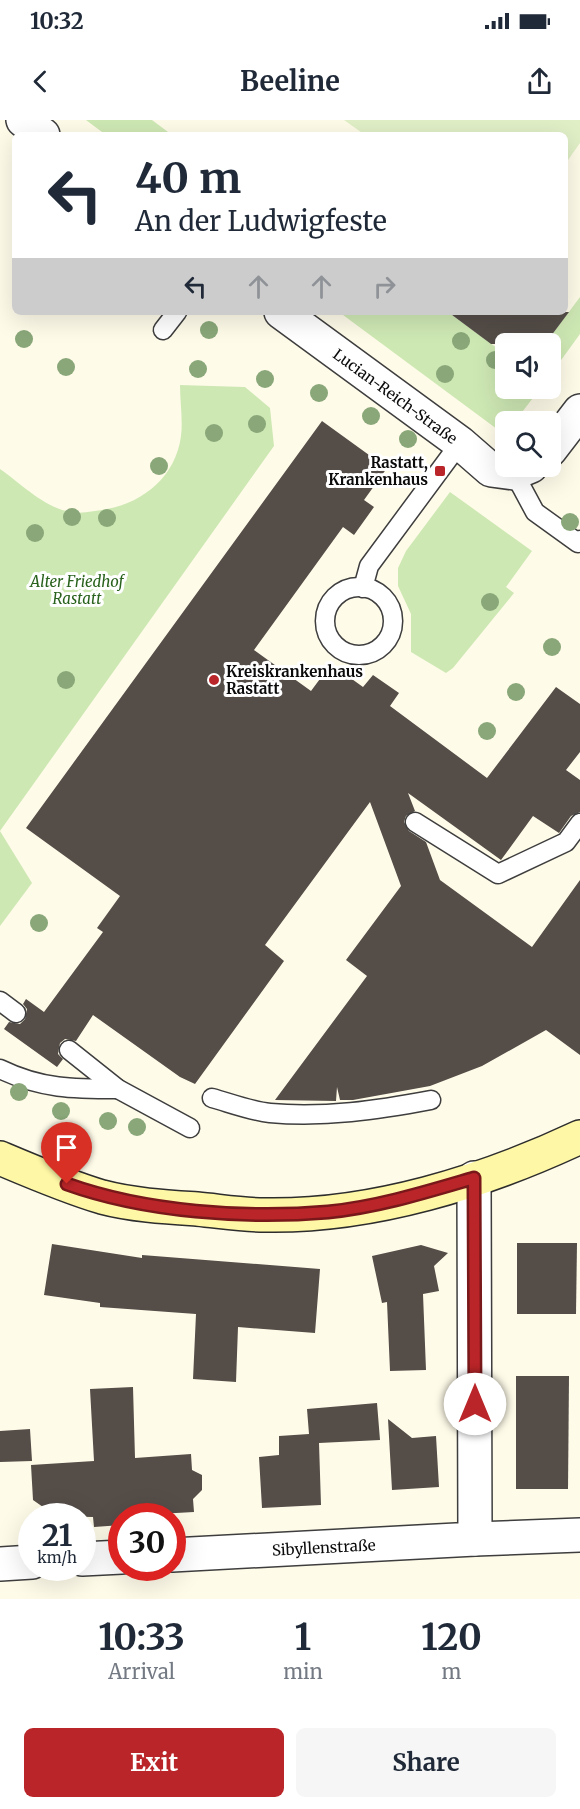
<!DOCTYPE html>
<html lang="en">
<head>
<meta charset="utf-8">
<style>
  :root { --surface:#fff; --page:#f6f6f7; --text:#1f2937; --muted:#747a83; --accent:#b92528 }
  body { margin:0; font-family:Merriweather,serif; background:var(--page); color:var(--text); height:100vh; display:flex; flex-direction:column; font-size:22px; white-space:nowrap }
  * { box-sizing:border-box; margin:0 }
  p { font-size:20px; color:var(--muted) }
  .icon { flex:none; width:33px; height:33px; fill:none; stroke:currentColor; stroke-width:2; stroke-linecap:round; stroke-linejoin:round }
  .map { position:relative; height:1479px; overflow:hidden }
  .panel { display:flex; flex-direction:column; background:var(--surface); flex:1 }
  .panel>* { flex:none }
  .guide { position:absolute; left:12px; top:12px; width:556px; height:183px; border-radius:9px; box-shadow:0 6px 24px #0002; background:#fff; color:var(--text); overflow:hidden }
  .controls { position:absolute; left:495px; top:213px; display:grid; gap:12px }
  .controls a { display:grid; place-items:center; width:66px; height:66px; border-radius:9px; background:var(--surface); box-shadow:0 6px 24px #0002; font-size:30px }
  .speed { position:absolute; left:18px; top:1383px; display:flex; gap:12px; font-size:30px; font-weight:700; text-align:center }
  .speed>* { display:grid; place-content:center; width:78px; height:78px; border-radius:50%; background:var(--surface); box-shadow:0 6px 24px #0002; line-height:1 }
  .speed small { font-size:15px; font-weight:400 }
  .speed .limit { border:9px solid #d22; background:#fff; color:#111 }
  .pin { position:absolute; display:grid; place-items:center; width:51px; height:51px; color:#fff; margin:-62px -26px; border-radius:50% 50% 50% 0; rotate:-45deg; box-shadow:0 0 6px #0007 }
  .pin .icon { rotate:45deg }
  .me { position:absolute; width:66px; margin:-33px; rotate:0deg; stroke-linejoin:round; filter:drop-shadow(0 0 4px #0008) }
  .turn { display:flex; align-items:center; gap:21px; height:126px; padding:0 24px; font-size:27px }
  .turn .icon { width:78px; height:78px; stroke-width:2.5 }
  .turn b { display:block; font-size:42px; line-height:51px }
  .lanes { display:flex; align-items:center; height:57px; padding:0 24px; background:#0003; justify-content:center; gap:30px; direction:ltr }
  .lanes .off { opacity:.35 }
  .eta { display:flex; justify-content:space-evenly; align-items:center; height:102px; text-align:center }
  .eta b { font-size:36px; font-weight:700; line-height:42px }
  .cta { display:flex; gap:12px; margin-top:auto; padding:12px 24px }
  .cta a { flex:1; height:69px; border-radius:9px; background:var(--accent); color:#fff; font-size:24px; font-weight:700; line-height:69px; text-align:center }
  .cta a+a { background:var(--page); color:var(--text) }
  .status { display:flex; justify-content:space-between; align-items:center; height:42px; padding:0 30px; background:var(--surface); direction:ltr }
  .status svg { height:16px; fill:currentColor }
  header { display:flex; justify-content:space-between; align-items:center; height:78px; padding:0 24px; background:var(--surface); font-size:27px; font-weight:700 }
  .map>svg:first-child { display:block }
  .green { fill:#cee8b4 }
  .pitch { fill:#e0efc6 }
  .building { fill:#544d48 }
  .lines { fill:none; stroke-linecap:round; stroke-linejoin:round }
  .lane-casing { stroke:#3e3e3e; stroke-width:21 }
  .street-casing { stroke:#3e3e3e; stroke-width:36 }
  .secondary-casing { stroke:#2d2d2d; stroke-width:36 }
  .lane { stroke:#fff; stroke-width:18 }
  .street { stroke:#fff; stroke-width:33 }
  .secondary { stroke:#fef7a5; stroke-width:33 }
  .tree { fill:#89a779 }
  .route-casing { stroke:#78181a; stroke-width:15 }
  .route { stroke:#b92528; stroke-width:10 }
  .poi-dot { fill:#b92528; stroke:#fff; stroke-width:2 }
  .labels { text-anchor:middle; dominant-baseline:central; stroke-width:6; stroke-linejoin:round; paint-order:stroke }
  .street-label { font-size:15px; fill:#0b0b0b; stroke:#fff }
  .poi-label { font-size:15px; font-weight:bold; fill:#0b0b0b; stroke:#fff; text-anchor:end }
  .park-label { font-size:15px; font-style:italic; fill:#29621d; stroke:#fff }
</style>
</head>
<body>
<div class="status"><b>10:32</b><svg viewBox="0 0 49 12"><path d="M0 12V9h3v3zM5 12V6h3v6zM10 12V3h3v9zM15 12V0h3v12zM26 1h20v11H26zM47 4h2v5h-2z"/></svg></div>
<header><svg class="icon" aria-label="back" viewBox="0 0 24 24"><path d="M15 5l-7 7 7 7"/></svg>Beeline<svg class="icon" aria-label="share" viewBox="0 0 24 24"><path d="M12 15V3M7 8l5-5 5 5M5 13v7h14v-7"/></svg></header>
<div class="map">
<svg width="580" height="1479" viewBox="0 0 580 1479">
  <rect width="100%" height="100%" fill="#fffbe9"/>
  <g class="green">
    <path d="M86 0H152L172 15H106Z"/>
    <path d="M580 177V214L551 254 550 224H545Z"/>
    <path d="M339 192H448L505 234 506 268 540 269 515 301 506 302 505 315Z"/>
    <path d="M180 265 245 267 270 288 274 326 0 711V349C20 363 42 385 66 391 79 395 94 391 107 389 145 382 176 355 181 316 183 300 180 282 180 265Z"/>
    <path d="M450 372 532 431 506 467 514 473 453 548 446 553 411 532V494L398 466V448L406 431Z"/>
    <path d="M0 711 32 763 0 806Z"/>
  </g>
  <path class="pitch" d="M344 0H580V23L566 43V15H365Z"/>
  <g class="building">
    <path d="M448 192H569L545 224H491Z"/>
    <path d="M322 301 387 348 364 380 374 387 354 415 343 407 254 530 311 571 331 544 363 567 373 555 399 573 390 586 487 658 556 567 580 584V632L566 650 580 660V692L571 696 559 713 533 696 501 740 408 673 415 691 406 696 404 702 409 711 426 722 440 760 532 827 580 760V935L546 910 482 946 430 966 353 980H340L337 967 336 981 275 980 367 856 346 840 401 766 370 682 265 825 284 841 195 964 180 957 93 895 76 921 65 919 60 923 58 934 63 939 57 947 4 909 9 902 20 904 25 899 27 889 23 884 26 879 44 892 103 812 97 808 120 776 26 708Z"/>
    <path d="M517 1123H577L576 1194H517Z"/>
    <path d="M52 1124 142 1138V1135L320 1149 315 1213 238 1207 236 1262 193 1259 196 1194 100 1187V1183L44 1175Z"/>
    <path d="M421 1125 448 1133 434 1146 439 1171 423 1174 426 1250 390 1251 387 1182 382 1183 372 1136Z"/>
    <path d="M516 1256H569L568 1369H516Z"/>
    <path d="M133 1267 135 1338 191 1334 192 1350 202 1355V1370L193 1379 194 1392 122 1396V1405L94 1407 93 1397 44 1396 43 1387 33 1380 31 1345 94 1341 90 1269Z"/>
    <path d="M377 1283 380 1320 319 1323 321 1385 262 1388 259 1337 279 1335V1316L309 1314 307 1289Z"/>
    <path d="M388 1299 412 1318 436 1316 439 1367 392 1370Z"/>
    <path d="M30 1309 32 1341 0 1342V1311Z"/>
  </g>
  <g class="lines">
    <defs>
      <g id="lane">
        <path d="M163 210 177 192"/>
        <path d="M514 353 535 392 578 423 580 420"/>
        <circle cx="359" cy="501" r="34"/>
        <path d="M363 468 369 446 460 323"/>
        <path d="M415 702 498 754 566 722 580 703"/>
        <path d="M0 881 16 893"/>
        <path d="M69 930 118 969 190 1008"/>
        <path d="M0 949C41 969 74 969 118 969"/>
        <path d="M212 978C230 983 251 991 270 993 324 998 378 990 431 980"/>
      </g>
      <g id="street">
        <path d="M23 0 43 15"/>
        <path id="s1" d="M281 192 460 323 491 350 514 353 531 346"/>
        <path d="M550 330 580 291"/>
        <path d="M475 1419 580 1415"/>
        <path id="s2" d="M172 1435 475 1419 474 1058"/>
        <path d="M82 1439 122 1437"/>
        <path d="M0 1444 32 1442"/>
      </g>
      <path id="secondary" d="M0 1038C33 1052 68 1067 102 1077 132 1085 166 1087 197 1089 219 1091 242 1095 265 1095 372 1097 484 1062 580 1017"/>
    </defs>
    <use href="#lane" class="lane-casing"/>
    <use href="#street" class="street-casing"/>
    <use href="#secondary" class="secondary-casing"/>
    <use href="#lane" class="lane"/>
    <use href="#street" class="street"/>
    <use href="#secondary" class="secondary"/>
  </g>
  <g class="tree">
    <circle cx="209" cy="210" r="9"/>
    <circle cx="24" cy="219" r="9"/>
    <circle cx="461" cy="221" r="9"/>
    <circle cx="495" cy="240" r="9"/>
    <circle cx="66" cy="247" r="9"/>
    <circle cx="198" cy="249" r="9"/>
    <circle cx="445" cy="254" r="9"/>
    <circle cx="265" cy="259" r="9"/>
    <circle cx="319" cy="273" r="9"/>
    <circle cx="371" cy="296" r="9"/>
    <circle cx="257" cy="304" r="9"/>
    <circle cx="214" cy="313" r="9"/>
    <circle cx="408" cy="319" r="9"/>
    <circle cx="159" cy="346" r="9"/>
    <circle cx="72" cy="397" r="9"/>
    <circle cx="107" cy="398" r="9"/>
    <circle cx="570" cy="402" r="9"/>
    <circle cx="35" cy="413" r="9"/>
    <circle cx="490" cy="482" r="9"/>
    <circle cx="552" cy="527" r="9"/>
    <circle cx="66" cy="560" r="9"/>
    <circle cx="516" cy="572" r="9"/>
    <circle cx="487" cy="611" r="9"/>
    <circle cx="39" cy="803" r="9"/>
    <circle cx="19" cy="972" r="9"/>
    <circle cx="61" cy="991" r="9"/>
    <circle cx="108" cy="1001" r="9"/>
    <circle cx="137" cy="1007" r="9"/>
  </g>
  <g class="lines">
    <defs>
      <path id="route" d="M67 1064C145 1092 246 1099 328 1092 378 1087 426 1072 474 1058L475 1284"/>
    </defs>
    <use href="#route" class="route-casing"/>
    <use href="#route" class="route"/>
  </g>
  <g class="poi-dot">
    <rect x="434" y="345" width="12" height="12" rx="3"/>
    <circle cx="214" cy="560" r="6"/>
  </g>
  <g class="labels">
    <g class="street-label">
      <text stroke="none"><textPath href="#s1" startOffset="142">Lucian-Reich-Straße</textPath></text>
      <text stroke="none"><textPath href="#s2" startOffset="152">Sibyllenstraße</textPath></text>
    </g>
    <g class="poi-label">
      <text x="428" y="342">Rastatt,<tspan x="428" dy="17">Krankenhaus</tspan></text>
      <text x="226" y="551" text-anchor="start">Kreiskrankenhaus<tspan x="226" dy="17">Rastatt</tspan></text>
    </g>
    <g class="park-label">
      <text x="77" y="461">Alter Friedhof<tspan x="77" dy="17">Rastatt</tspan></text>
    </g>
  </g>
</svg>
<div class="controls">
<a><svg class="icon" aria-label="sound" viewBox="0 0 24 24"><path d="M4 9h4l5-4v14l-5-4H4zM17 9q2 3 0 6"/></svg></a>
<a><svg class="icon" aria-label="search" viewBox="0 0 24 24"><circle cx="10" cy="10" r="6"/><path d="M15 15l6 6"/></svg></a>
</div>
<div class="speed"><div>21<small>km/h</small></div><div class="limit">30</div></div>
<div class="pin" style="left:67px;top:1064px;background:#d93025"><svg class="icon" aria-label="arrive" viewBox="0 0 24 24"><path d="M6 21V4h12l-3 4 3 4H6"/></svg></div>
<svg class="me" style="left:475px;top:1284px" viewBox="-20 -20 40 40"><circle r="19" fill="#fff"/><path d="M0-13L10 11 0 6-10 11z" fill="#b92528"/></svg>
<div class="guide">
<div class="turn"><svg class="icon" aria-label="left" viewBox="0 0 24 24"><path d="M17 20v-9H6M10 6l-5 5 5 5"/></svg><div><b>40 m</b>An der Ludwigfeste</div></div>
<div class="lanes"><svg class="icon" aria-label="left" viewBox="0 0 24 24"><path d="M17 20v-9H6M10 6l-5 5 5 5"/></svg><svg class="icon off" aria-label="ahead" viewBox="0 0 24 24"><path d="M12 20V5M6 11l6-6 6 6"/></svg><svg class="icon off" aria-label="ahead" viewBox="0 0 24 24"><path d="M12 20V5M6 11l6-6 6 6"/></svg><svg class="icon off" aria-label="right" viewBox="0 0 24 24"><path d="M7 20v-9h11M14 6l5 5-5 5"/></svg></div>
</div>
</div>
<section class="panel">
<div class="eta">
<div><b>10:33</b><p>Arrival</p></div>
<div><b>1</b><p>min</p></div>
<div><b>120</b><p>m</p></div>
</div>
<div class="cta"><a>Exit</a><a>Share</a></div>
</section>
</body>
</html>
